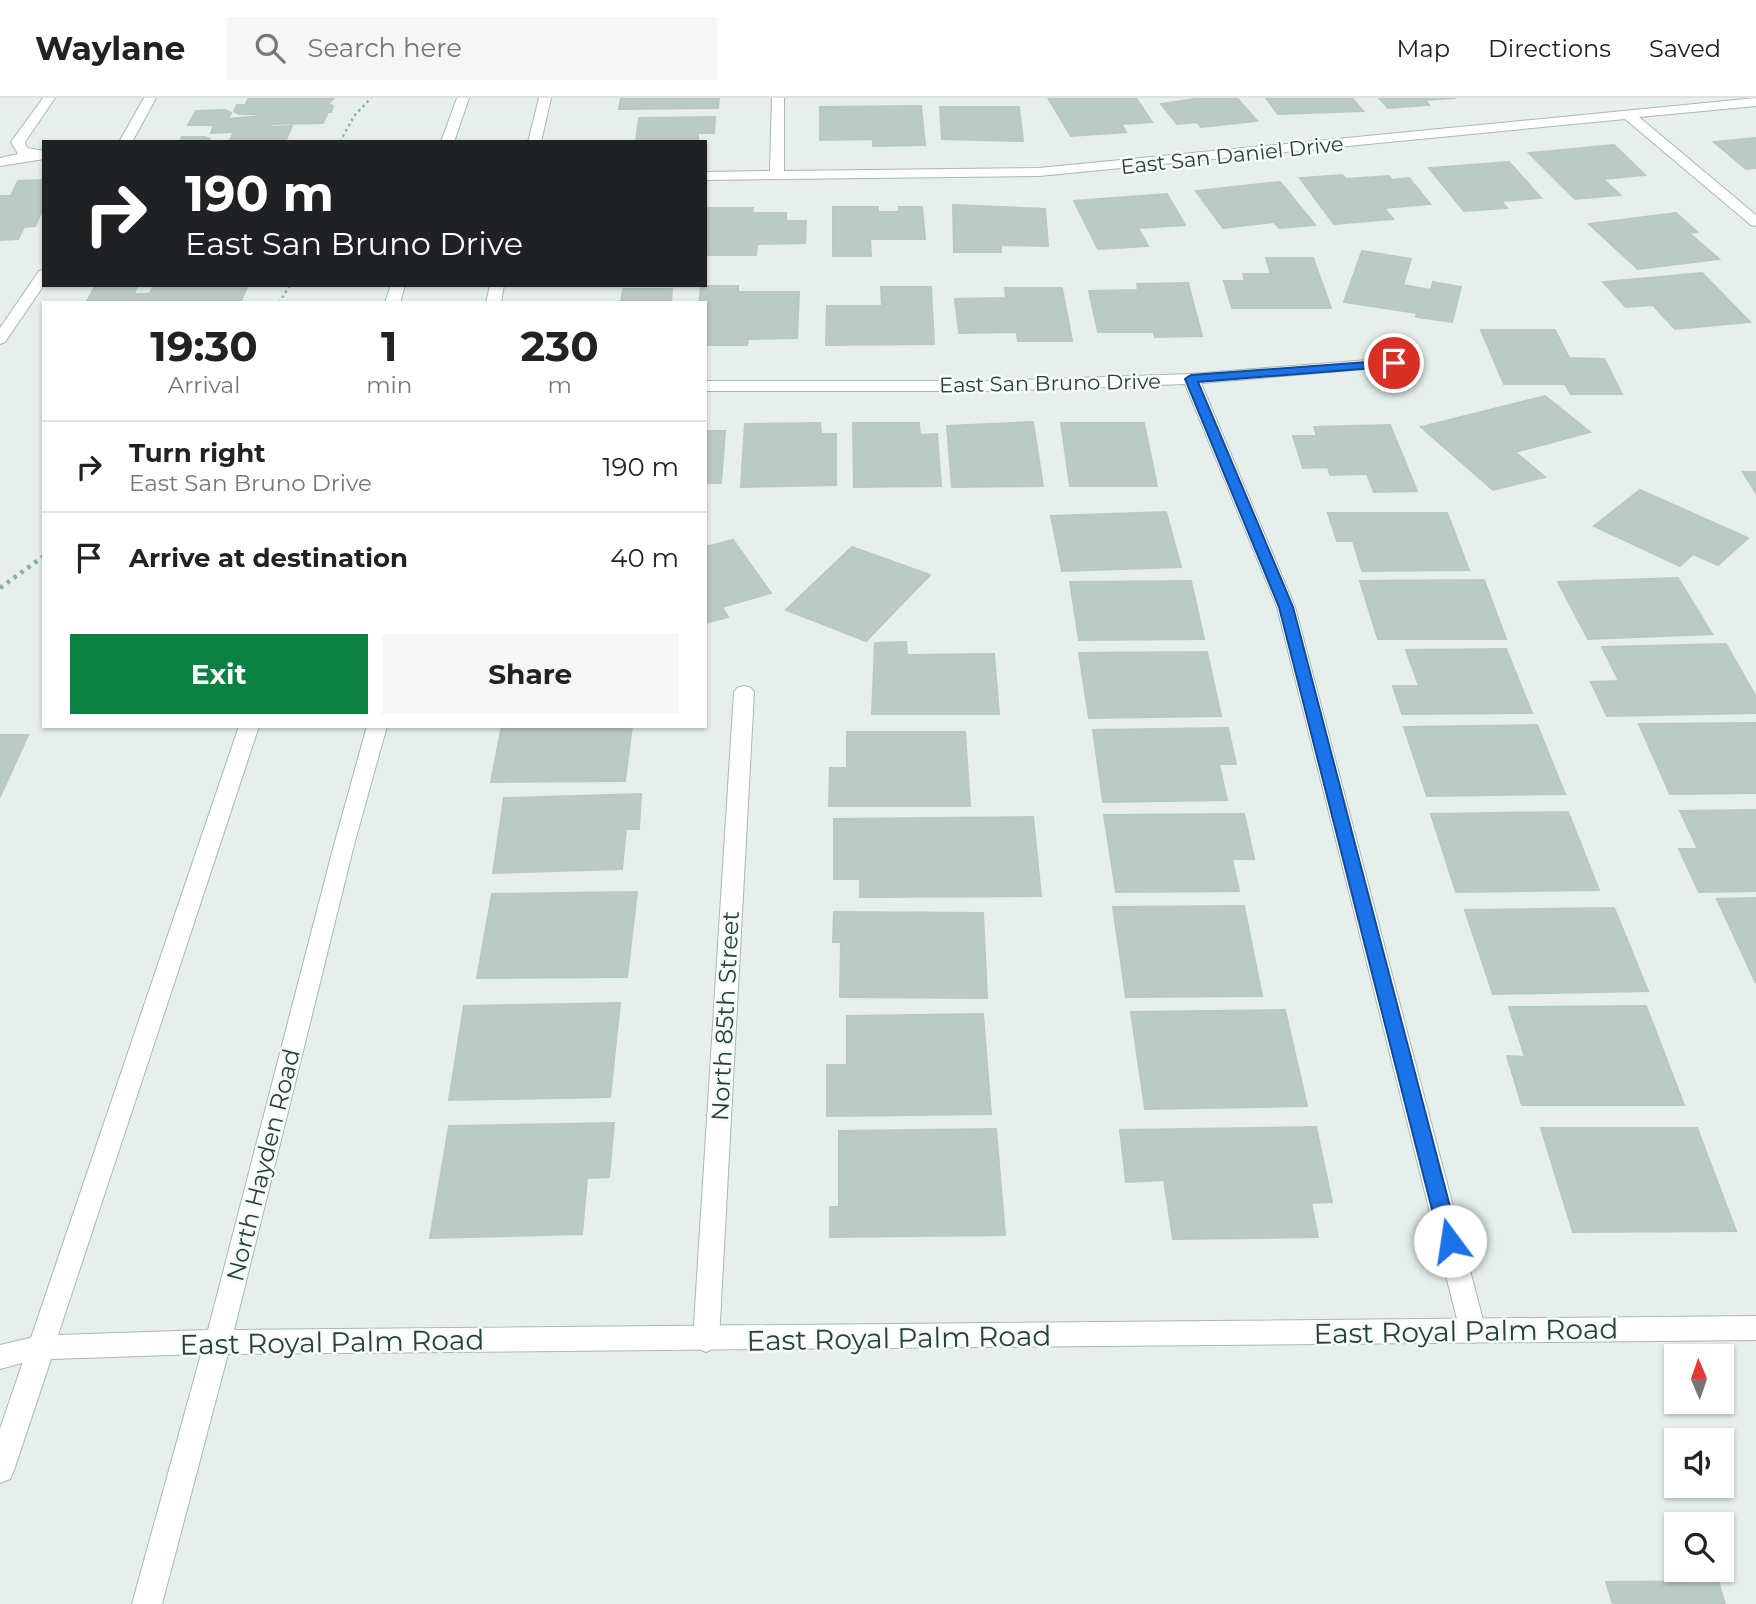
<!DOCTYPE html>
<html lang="en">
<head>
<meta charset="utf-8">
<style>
  :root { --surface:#fff; --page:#f6f6f6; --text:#222; --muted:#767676; --line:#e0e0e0; --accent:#0b8043 }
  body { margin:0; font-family:Montserrat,sans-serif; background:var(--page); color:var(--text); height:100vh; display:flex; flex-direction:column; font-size:26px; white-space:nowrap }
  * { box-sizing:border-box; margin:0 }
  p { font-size:23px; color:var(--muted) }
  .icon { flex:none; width:38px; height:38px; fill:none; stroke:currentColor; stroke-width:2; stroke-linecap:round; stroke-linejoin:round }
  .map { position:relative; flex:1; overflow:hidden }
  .sheet { position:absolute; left:42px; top:203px; width:665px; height:427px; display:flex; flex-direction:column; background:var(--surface); border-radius:0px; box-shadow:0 2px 5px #0004 }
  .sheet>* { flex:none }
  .hud { position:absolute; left:42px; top:42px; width:665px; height:147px; border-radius:0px; box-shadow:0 2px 5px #0004; background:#202124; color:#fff; overflow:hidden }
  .needle { width:46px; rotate:358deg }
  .buttons { position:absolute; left:1664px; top:1246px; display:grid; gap:14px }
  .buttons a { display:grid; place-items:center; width:70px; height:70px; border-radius:0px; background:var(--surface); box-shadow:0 2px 5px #0004; font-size:35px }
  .pin { position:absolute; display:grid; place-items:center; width:60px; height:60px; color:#fff; margin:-30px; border:4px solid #fff; border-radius:50%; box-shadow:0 2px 7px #0007 }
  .me { position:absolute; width:77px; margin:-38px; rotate:346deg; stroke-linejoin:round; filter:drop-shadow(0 0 5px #0008) }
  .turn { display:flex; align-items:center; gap:24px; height:147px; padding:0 28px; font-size:32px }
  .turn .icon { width:91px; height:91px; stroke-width:2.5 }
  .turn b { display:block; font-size:49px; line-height:60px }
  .eta { display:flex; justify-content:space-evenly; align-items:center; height:119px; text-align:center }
  .eta b { font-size:42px; font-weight:700; line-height:49px }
  .cta { display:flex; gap:14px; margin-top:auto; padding:14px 28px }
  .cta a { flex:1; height:80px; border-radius:0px; background:var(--accent); color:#fff; font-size:28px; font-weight:700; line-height:80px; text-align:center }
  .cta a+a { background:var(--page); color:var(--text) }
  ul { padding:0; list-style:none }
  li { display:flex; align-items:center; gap:21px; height:91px; padding:0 28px; border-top:2px solid var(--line) }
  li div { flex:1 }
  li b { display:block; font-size:26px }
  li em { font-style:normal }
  header { display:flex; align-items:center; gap:42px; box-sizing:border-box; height:98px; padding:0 35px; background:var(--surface); border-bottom:2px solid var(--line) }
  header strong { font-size:33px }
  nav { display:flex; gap:38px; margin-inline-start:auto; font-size:24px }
  .search { width:490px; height:63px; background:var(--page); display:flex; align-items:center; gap:18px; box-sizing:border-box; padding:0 24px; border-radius:0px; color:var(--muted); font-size:26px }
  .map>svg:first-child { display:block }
  .building { fill:#bbcac4; stroke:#b8c9c2; stroke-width:2 }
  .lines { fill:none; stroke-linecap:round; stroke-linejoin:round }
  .lane-casing { stroke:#a8b8b2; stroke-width:2 }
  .street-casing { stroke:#a8b8b2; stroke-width:2 }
  .secondary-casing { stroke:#a4bbb3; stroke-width:2 }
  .path-far1 { stroke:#86b3a5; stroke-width:2.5; stroke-dasharray:2.5 3.5; stroke-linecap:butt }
  .path { stroke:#86b3a5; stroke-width:4.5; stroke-dasharray:3.5 5; stroke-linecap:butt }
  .lane { fill:#fff; fill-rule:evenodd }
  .street { fill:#fff; fill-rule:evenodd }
  .secondary { fill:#fff; fill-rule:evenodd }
  .route { fill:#1a73e8; stroke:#114b97; stroke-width:2 }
  .labels { text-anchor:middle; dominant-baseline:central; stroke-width:5; stroke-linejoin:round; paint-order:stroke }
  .far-street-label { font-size:21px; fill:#24423a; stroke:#f7fbf9 }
  .street-label { font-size:24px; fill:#24423a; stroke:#f7fbf9 }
  .near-street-label { font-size:28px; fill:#24423a; stroke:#f7fbf9 }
</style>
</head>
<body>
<header>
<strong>Waylane</strong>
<div class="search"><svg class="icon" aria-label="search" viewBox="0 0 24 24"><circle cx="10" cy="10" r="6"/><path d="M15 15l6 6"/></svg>Search here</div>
<nav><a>Map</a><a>Directions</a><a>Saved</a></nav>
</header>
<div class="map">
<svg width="1756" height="1506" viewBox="0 0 1756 1506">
  <rect width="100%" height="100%" fill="#e6efeb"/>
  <g class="building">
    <path d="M249 0H334L328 6 333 8 331 14H328L323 25 272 26 271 29 292 28 285 44H229L234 34 211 35 214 27H188L196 13 225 12 231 15 228 21 258 18V16H239L234 13 237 7H249L246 5Z"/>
    <path d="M621 0H719L718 10 619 11Z"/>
    <path d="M1048 0H1136L1152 24 1121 26 1126 34 1071 38Z"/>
    <path d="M1202 0H1237L1257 23 1201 29 1197 24 1177 26 1161 6Z"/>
    <path d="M1266 0H1352L1363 13 1278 16Z"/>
    <path d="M1379 0H1456L1425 2 1429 7 1388 10Z"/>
    <path d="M921 8 925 47 873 48V41L820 42V9Z"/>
    <path d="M940 9H1019L1023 43 942 41Z"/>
    <path d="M715 19 714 35H698V44H636L639 20Z"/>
    <path d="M182 39H205L210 41 209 44H180Z"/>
    <path d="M1756 40V70L1746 71 1714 44Z"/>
    <path d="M1614 47 1645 77 1603 81 1620 97 1575 101 1529 55Z"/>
    <path d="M1509 64 1541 100 1501 103 1507 110 1464 113 1429 70Z"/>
    <path d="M1342 77 1346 81 1389 78 1392 82 1409 80 1430 106 1384 110 1393 121 1334 126 1300 80Z"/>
    <path d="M44 82V108L35 128 24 129 18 141 0 142V98H11L18 83Z"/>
    <path d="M1280 84 1315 127 1279 130 1274 124 1223 130 1196 93Z"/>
    <path d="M1167 96 1185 127 1138 130 1148 148 1098 151 1074 103Z"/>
    <path d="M953 107 1045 111 1048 148 1001 147V154H954Z"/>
    <path d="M833 109H878V114H899V109H922L925 141H870L871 158H833Z"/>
    <path d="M705 110H753L752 115H786V123H806L805 145 757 146 756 157H705Z"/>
    <path d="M1676 115 1697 134 1689 135 1719 161 1638 171 1589 126Z"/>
    <path d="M1362 153 1411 161 1403 187 1431 192 1433 184 1461 189 1452 224 1416 219 1417 215 1344 204Z"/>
    <path d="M1266 160H1313L1331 210H1232L1224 183H1245L1243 176H1271Z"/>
    <path d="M1702 175 1750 224 1675 231 1653 207 1626 209 1603 184Z"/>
    <path d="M1188 185 1202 238 1155 239 1153 234H1098L1089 193 1138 192 1137 186Z"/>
    <path d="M96 187H137L134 196H149L155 187H248L240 205H90L87 203Z"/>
    <path d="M701 188H738V194H799L797 240 748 241 747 247H705V205H699Z"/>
    <path d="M881 189H931L934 246 826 247 827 208H882Z"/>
    <path d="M1005 190H1062L1072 243H1018L1017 234 959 235 955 201 1006 200Z"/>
    <path d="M623 191H672L671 205H621Z"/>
    <path d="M1481 232H1555L1569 260 1604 261 1622 296H1571L1565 286H1504Z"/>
    <path d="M1545 298 1590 334 1515 354 1545 379 1493 392 1421 329Z"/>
    <path d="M1033 324 1043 388 952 389 947 328Z"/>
    <path d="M820 325 821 336H836V387L741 389 745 326Z"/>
    <path d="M853 325H919L920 337 937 336 941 388 854 389Z"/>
    <path d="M1061 325H1144L1157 388H1070Z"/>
    <path d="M1390 327 1417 393 1374 394 1367 376 1330 377 1328 369 1303 370 1293 338H1317L1314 329Z"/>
    <path d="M705 333H725L721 385H705Z"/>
    <path d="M1743 374H1756V395Z"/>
    <path d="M1640 392 1748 440 1718 467 1693 456 1680 468 1594 428Z"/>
    <path d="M1166 414 1181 469 1062 473 1051 418Z"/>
    <path d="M1328 415H1447L1469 472 1362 473 1353 443H1337Z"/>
    <path d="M733 442 771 495 722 509 728 519 705 525V449Z"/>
    <path d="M852 449 930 477 866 543 786 512Z"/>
    <path d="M1678 480 1712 536 1588 541 1558 484Z"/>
    <path d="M1484 482 1506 541H1378L1360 483Z"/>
    <path d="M1191 483 1204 541 1079 542 1070 484Z"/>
    <path d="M906 544 907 557 994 556 999 616H872L875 545Z"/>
    <path d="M1726 546 1756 599V615L1607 618 1591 584 1619 583 1602 549Z"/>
    <path d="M1506 551 1532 615 1402 616 1393 588H1419L1406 552Z"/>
    <path d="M1207 554 1221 618 1089 620 1079 555Z"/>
    <path d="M1756 625V695L1670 696 1639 626Z"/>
    <path d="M1537 627 1565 696 1427 698 1404 629Z"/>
    <path d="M502 628H632L625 683 491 684Z"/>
    <path d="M1228 630 1236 666H1219L1227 702 1103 704 1093 632Z"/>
    <path d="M847 634H965L970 708H829L830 670H847Z"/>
    <path d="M0 637H28L0 699Z"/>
    <path d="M641 696 639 731H626L622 771 493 775 504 700Z"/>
    <path d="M1756 712V793L1699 794 1679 751H1698L1680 713Z"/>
    <path d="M1568 714 1599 792 1456 794 1431 716Z"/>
    <path d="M1244 716 1254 761H1232L1239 793 1116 794 1104 717Z"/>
    <path d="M1033 719 1041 798 860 799V781H834V721Z"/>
    <path d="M637 794 627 879 477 880 492 796Z"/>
    <path d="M1756 800V885L1717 801Z"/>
    <path d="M1244 808 1262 898 1126 899 1113 809Z"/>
    <path d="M1614 810 1648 893 1493 896 1465 812Z"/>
    <path d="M834 814 983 815 987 900 840 899 841 844H833Z"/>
    <path d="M620 905 610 999 449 1002 464 908Z"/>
    <path d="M1646 908 1684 1007H1522L1507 958 1525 959 1509 909Z"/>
    <path d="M1285 912 1307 1008 1145 1011 1131 914Z"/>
    <path d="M983 916 991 1016 827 1018V967H847V918Z"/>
    <path d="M614 1025 609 1079 587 1080 582 1136 430 1140 449 1028Z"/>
    <path d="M1316 1029 1332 1104 1311 1105 1318 1139 1173 1141 1164 1082 1126 1084 1120 1032Z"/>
    <path d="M1541 1030H1697L1736 1133 1573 1134Z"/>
    <path d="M996 1031 1005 1137 830 1139V1109H839V1033Z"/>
    <path d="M1718 1483 1725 1506H1613L1606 1484Z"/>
  </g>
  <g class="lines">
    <defs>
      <path id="lane" d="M43 0H55L25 44 27 50 44 53V61L0 68V60L18 56 11 44Z"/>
      <g id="street">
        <path d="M144 0H156L132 44H119Z"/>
        <path d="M772 0H784V73L1039 70 1756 0V8L1639 19 1756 117V128L1751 127 1625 21 1039 78 705 82V74L770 73Z"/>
        <path d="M44 172V187L5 244 0 246V230L39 173Z"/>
        <path d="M1394 260 1400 262 1402 265 1400 268 1201 285 1295 509 1486 1233 1482 1241 1473 1245 1464 1241 1460 1233 1277 509 1185 286 985 293H705V283H985L1191 276Z"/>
        <path d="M744 588 751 590 754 594 719 1242 715 1250 706 1254 697 1250 693 1242 734 594 737 590Z"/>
        <path d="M42 1237 51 1241 55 1249 51 1257 0 1271V1247Z"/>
      </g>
      <g id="secondary">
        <path d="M457 0H469L454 44H441Z"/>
        <path d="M539 0H551L541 44H528Z"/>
        <path d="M391 187H405L400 205H385Z"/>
        <path d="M490 187H504L501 205H486Z"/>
        <path d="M239 628H259L58 1237 208 1232 334 747 367 628H387L354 747 234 1232 1756 1218V1242L228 1256 162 1506H132L201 1256 51 1261 14 1372 10 1381 0 1385V1331Z"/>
      </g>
    </defs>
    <use href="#lane" class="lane-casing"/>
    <use href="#street" class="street-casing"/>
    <use href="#secondary" class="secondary-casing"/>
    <g class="path-far1">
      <path d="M340 44 354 18 371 0"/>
      <path d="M279 205 290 187"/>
    </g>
    <path class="path" d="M0 490 44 458"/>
    <use href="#lane" class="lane"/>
    <use href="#street" class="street"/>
    <use href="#secondary" class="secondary"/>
  </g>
  <path class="route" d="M1394 262 1398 263V268L1198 284 1293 509 1459 1143 1456 1149 1450 1151 1443 1149 1440 1143 1279 509 1185 281 1191 277Z"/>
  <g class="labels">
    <g class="far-street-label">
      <text transform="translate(1232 57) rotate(-6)">East San Daniel Drive</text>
      <text transform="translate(1050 285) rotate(-1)">East San Bruno Drive</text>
    </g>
    <g class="street-label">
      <text transform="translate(725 918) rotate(-87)">North 85th Street</text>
      <text transform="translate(263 1067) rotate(-76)">North Hayden Road</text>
    </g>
    <g class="near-street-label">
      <text transform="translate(1466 1233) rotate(-1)">East Royal Palm Road</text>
      <text transform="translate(899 1240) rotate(-1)">East Royal Palm Road</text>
      <text transform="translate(332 1244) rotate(-1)">East Royal Palm Road</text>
    </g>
  </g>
</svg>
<div class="buttons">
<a><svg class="needle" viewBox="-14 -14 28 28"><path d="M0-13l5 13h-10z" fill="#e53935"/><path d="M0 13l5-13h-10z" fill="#767676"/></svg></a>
<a><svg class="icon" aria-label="sound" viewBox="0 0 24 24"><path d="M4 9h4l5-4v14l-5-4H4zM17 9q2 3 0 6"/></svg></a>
<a><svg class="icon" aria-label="search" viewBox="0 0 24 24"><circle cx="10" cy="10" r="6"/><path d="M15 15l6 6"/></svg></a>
</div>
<div class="pin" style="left:1394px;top:265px;background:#d93025"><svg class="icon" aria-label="arrive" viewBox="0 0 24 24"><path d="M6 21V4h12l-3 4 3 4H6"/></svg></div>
<svg class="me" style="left:1450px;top:1143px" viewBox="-20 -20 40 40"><circle r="19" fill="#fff"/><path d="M0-13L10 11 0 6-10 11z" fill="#1a73e8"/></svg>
<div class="hud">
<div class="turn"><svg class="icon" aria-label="right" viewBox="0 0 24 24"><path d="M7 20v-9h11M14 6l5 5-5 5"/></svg><div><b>190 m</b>East San Bruno Drive</div></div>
</div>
<section class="sheet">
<div class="eta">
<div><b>19:30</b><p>Arrival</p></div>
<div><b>1</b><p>min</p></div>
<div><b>230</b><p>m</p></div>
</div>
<ul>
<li><svg class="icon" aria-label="right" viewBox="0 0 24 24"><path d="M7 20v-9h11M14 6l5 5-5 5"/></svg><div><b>Turn right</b><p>East San Bruno Drive</p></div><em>190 m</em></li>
<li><svg class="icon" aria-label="arrive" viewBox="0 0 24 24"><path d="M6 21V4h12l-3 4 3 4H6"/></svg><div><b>Arrive at destination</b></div><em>40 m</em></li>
</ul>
<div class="cta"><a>Exit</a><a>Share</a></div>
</section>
</div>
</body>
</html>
